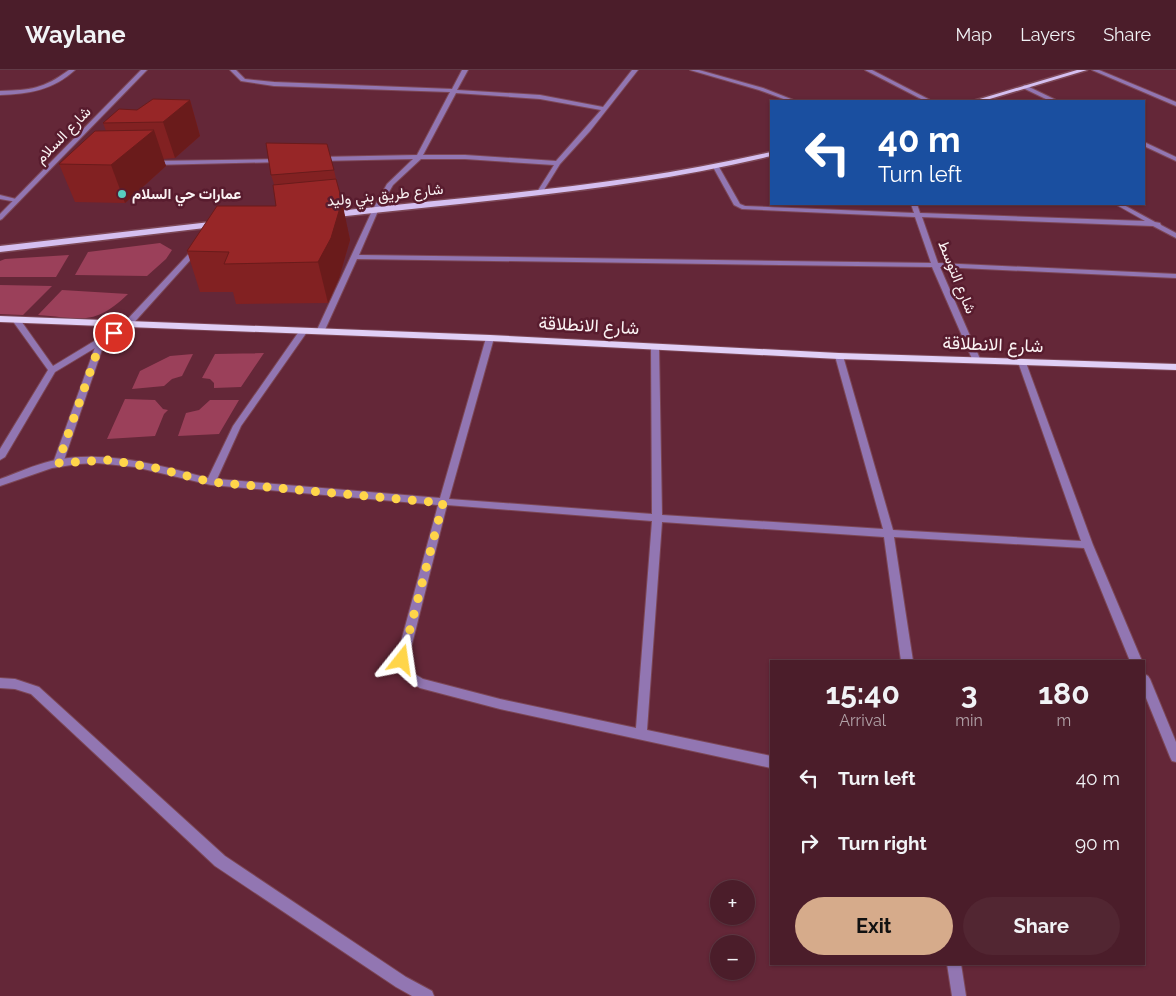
<!DOCTYPE html>
<html lang="en">
<head>
<meta charset="utf-8">
<style>
  :root { --surface:#4b1d2a; --page:#522632; --text:#f1f3f6; --muted:#b2a2a8; --line:#623b47; --accent:#d6ab8b }
  body { margin:0; font-family:Raleway,Vazirmatn,sans-serif; background:var(--page); color:var(--text); height:100vh; display:flex; flex-direction:column; font-size:19px; white-space:nowrap }
  * { box-sizing:border-box; margin:0 }
  p { font-size:16px; color:var(--muted) }
  .icon { flex:none; width:28px; height:28px; fill:none; stroke:currentColor; stroke-width:2; stroke-linecap:round; stroke-linejoin:round }
  .map { position:relative; flex:1; overflow:hidden }
  .side { position:absolute; left:770px; top:590px; width:375px; height:305px; display:flex; flex-direction:column; background:var(--surface); border-radius:0px; box-shadow:0 1px 4px #0004,0 0 0 1px var(--line) }
  .side>* { flex:none }
  .top-card { position:absolute; left:770px; top:30px; width:375px; height:105px; border-radius:0px; box-shadow:0 1px 4px #0004,0 0 0 1px var(--line); background:#1a4fa0; color:#fff; overflow:hidden }
  .controls { position:absolute; left:710px; top:810px; display:grid; gap:10px }
  .controls a { display:grid; place-items:center; width:45px; height:45px; border-radius:50%; background:var(--surface); box-shadow:0 1px 4px #0004,0 0 0 1px var(--line); font-size:25px }
  .pin { position:absolute; display:grid; place-items:center; width:42px; height:42px; color:#fff; margin:-21px; border:2px solid #fff; border-radius:50%; box-shadow:0 1px 5px #0007 }
  .me { position:absolute; width:55px; margin:-28px; rotate:15deg; stroke-linejoin:round; filter:drop-shadow(0 0 4px #0008) }
  .turn { display:flex; align-items:center; gap:18px; height:105px; padding:0 25px; font-size:22px }
  .turn .icon { width:65px; height:65px; stroke-width:2.5 }
  .turn b { display:block; font-size:35px; line-height:42px }
  .eta { display:flex; justify-content:space-evenly; align-items:center; height:85px; text-align:center }
  .eta b { font-size:30px; font-weight:700; line-height:35px }
  .primary-button { display:flex; gap:10px; margin-top:auto; padding:10px 25px }
  .primary-button a { flex:1; height:58px; border-radius:30px; background:var(--accent); color:#111; font-size:20px; font-weight:700; line-height:58px; text-align:center }
  .primary-button a+a { background:var(--page); color:var(--text) }
  ul { padding:0; list-style:none }
  li { display:flex; align-items:center; gap:15px; height:65px; padding:0 25px }
  li div { flex:1 }
  li b { display:block; font-size:19px }
  li em { font-style:normal }
  header { display:flex; align-items:center; gap:30px; box-sizing:border-box; height:70px; padding:0 25px; background:var(--surface); border-bottom:1px solid var(--line) }
  header strong { font-size:24px }
  nav { display:flex; gap:28px; margin-inline-start:auto; font-size:18px }
  .map>svg:first-child { display:block }
  .green { fill:#9b405a }
  .lines { fill:none; stroke-linecap:round; stroke-linejoin:round }
  .service-casing { stroke:#7c4756; stroke-width:2 }
  .minor-casing { stroke:#7c4756; stroke-width:2 }
  .tertiary-casing { stroke:#7c4756; stroke-width:2 }
  .primary-casing { stroke:#7c4756; stroke-width:3 }
  .trunk-casing { stroke:#7c4756; stroke-width:2 }
  .service { fill:#9276b2; fill-rule:evenodd }
  .minor { fill:#9276b2; fill-rule:evenodd }
  .tertiary { fill:#9276b2; fill-rule:evenodd }
  .primary { fill:#d5bff0; fill-rule:evenodd }
  .trunk { fill:#e0cff6; fill-rule:evenodd }
  .wall { fill:#822122 }
  .shaded-wall { fill:#6a1b1b }
  .building { fill:#972627; stroke:#6a1b1b }
  .route { stroke:#ffd54a; stroke-width:9; stroke-dasharray:0 16.2 }
  .poi-dot { fill:#58cec0; stroke:#581c2e; stroke-width:2 }
  .labels { text-anchor:middle; dominant-baseline:central; stroke-width:5; stroke-linejoin:round; paint-order:stroke }
  .far-street-label { font-size:15px; fill:#faf2f3; stroke:#581c2e }
  .far-poi-label { font-size:15px; font-weight:bold; fill:#faf2f3; stroke:#581c2e; text-anchor:start }
  .street-label { font-size:18px; fill:#faf2f3; stroke:#581c2e }
</style>
</head>
<body>
<header>
<strong>Waylane</strong>
<nav><a>Map</a><a>Layers</a><a>Share</a></nav>
</header>
<div class="map">
<svg width="1176" height="926" viewBox="0 0 1176 926">
  <rect width="100%" height="100%" fill="#642738"/>
  <g class="green">
    <path d="M160 173 172 180 166 189 147 206 75 205 88 182Z"/>
    <path d="M69 185 56 207H0V191L5 189Z"/>
    <path d="M0 215 52 216 23 245 0 244Z"/>
    <path d="M62 220 128 224C94 257 81 248 38 245Z"/>
    <path d="M264 283 241 317 214 318V313L210 309 202 308 215 284Z"/>
    <path d="M193 284 182 306 172 309 164 316 132 319 140 301 170 286Z"/>
    <path d="M125 329 155 330 163 339 168 340 164 344 155 366 107 369Z"/>
    <path d="M210 330H239L219 364 178 366 186 343 199 340Z"/>
  </g>
  <g class="lines">
    <defs>
      <path id="service" d="M98 269H104L105 271 63 393 61 395H55L53 393Z"/>
      <g id="minor">
        <path d="M69 0H75C53 20 29 24 0 25V21C31 20 43 19 69 0Z"/>
        <path d="M230 0H236L245 9 274 12 452 19 462 0H468L457 20 540 25 603 37 632 0H638L590 61 560 94 542 123 537 122 554 95 465 89H421L393 115 378 141 359 185 931 193 915 147 742 139 734 135 713 97 716 95 719 97 740 134 745 136 914 143 911 134H917L920 143 1145 151 1115 134H1122L1155 152 1160 153 1161 155 1176 163V168L1153 156 922 147 938 193 1176 204V208L940 197 981 291 977 293 973 291 932 197 357 189 324 262 320 264 316 262 372 141 387 114 413 89 319 91 316 89 319 87 417 85 450 22 274 16 241 11ZM456 23 540 29 601 40 556 91 465 85H423Z"/>
        <path d="M690 0H699L763 18 796 31H789L759 20Z"/>
        <path d="M865 0H872L932 31H925Z"/>
        <path d="M1092 0H1099L1176 32V36Z"/>
        <path d="M1025 15 1056 30 1057 31H1050L1023 18V16Z"/>
        <path d="M1144 72 1176 87V91L1144 76Z"/>
        <path d="M284 89 285 90 282 92 152 95 149 93 152 91Z"/>
        <path d="M0 125 20 130 17 132 0 129Z"/>
        <path d="M196 176 202 177 130 257 55 302 5 387 0 390V379L48 300 12 250 13 248H19L53 296 124 253Z"/>
        <path d="M300 260H303L307 262 241 356 217 409 440 428 486 268 490 266 494 268 449 429 652 444 651 276 655 274 659 276 662 445 883 459 835 286 839 284 843 286 893 460 1081 471 1018 292 1019 290H1025L1093 475 1142 591H1130L1084 478 894 467 913 591H901L884 467 662 452 647 660 771 686V698L500 639 420 618 404 609 396 590 438 435 211 415 135 397 97 393 78 394 52 398 0 416V409C17 403 34 395 51 391 104 379 158 395 208 408L233 356ZM447 435 652 451 636 658 500 629 423 609 413 603 408 590Z"/>
        <path d="M1144 604 1148 606 1150 609 1176 672V692L1172 691 1170 687 1144 623Z"/>
        <path d="M0 608 15 609 39 617 225 786 406 907 432 921 434 926H412L396 917 215 796 31 624 15 619 0 618Z"/>
        <path d="M947 894H961L966 926H952Z"/>
      </g>
      <path id="tertiary" d="M141 0H147L2 149 0 150V144Z"/>
      <g id="primary">
        <path d="M1077 0H1087L983 31H973Z"/>
        <path d="M771 82V86C626 121 476 131 328 148L324 145 328 142C476 126 626 116 771 82Z"/>
        <path d="M219 151 222 152V156L0 182V176Z"/>
      </g>
      <path id="trunk" d="M0 246 490 265 839 283 1176 294V300L839 289 490 271 0 252Z"/>
    </defs>
    <use href="#service" class="service-casing"/>
    <use href="#minor" class="minor-casing"/>
    <use href="#tertiary" class="tertiary-casing"/>
    <use href="#primary" class="primary-casing"/>
    <use href="#trunk" class="trunk-casing"/>
    <use href="#service" class="service"/>
    <use href="#minor" class="minor"/>
    <use href="#tertiary" class="tertiary"/>
    <use href="#primary" class="primary"/>
    <use href="#trunk" class="trunk"/>
  </g>
  <g class="wall">
    <path d="M190 30 200 66 175 88 163 89 166 96 125 133 75 132 59 94 106 61 103 53 137 40Z"/>
    <path d="M334 100 350 170 339 208 328 233 236 234 233 222H200L187 181 276 136 274 114 271 105Z"/>
  </g>
  <g class="shaded-wall">
    <path d="M190 30 200 66 175 88 163 52Z"/>
    <path d="M154 60 166 96 125 133 111 95Z"/>
    <path d="M342 131 350 170 339 208 328 233 318 192Z"/>
  </g>
  <g class="building">
    <path d="M153 29 190 30 163 52 103 53 119 39 137 40Z"/>
    <path d="M154 60 111 95 59 94 95 61Z"/>
    <path d="M266 73 327 74 334 100 271 105Z"/>
    <path d="M336 109 342 131 331 168 318 192 224 194 229 182 187 181 217 136H276L273 115Z"/>
  </g>
  <g class="lines">
    <path class="route" d="M114 263 101 271 58 393 109 390 156 398 211 412 443 433 402 590"/>
  </g>
  <circle class="poi-dot" cx="122" cy="124" r="5"/>
  <g class="labels">
    <g class="far-street-label">
      <text transform="translate(63 65) rotate(-46)">شارع السلام</text>
      <text transform="translate(385 125) rotate(-6)">شارع طريق بني وليد</text>
      <text transform="translate(957 207) rotate(68)">شارع التوسط</text>
    </g>
    <g class="far-poi-label">
      <text x="132" y="124">عمارات حي السلام</text>
    </g>
    <g class="street-label">
      <text transform="translate(589 255) rotate(3)">شارع الانطلاقة</text>
      <text transform="translate(993 274) rotate(2)">شارع الانطلاقة</text>
    </g>
  </g>
</svg>
<div class="controls">
<a>+</a>
<a>−</a>
</div>
<div class="pin" style="left:114px;top:263px;background:#d93025"><svg class="icon" aria-label="arrive" viewBox="0 0 24 24"><path d="M6 21V4h12l-3 4 3 4H6"/></svg></div>
<svg class="me" style="left:402px;top:590px" viewBox="-20 -20 40 40"><path d="M0-17L14 15 0 8-14 15z" fill="#ffd54a" stroke="#fff" stroke-width="4"/></svg>
<div class="top-card">
<div class="turn"><svg class="icon" aria-label="left" viewBox="0 0 24 24"><path d="M17 20v-9H6M10 6l-5 5 5 5"/></svg><div><b>40 m</b>Turn left</div></div>
</div>
<section class="side">
<div class="eta">
<div><b>15:40</b><p>Arrival</p></div>
<div><b>3</b><p>min</p></div>
<div><b>180</b><p>m</p></div>
</div>
<ul>
<li><svg class="icon" aria-label="left" viewBox="0 0 24 24"><path d="M17 20v-9H6M10 6l-5 5 5 5"/></svg><div><b>Turn left</b></div><em>40 m</em></li>
<li><svg class="icon" aria-label="right" viewBox="0 0 24 24"><path d="M7 20v-9h11M14 6l5 5-5 5"/></svg><div><b>Turn right</b></div><em>90 m</em></li>
</ul>
<div class="primary-button"><a>Exit</a><a>Share</a></div>
</section>
</div>
</body>
</html>
